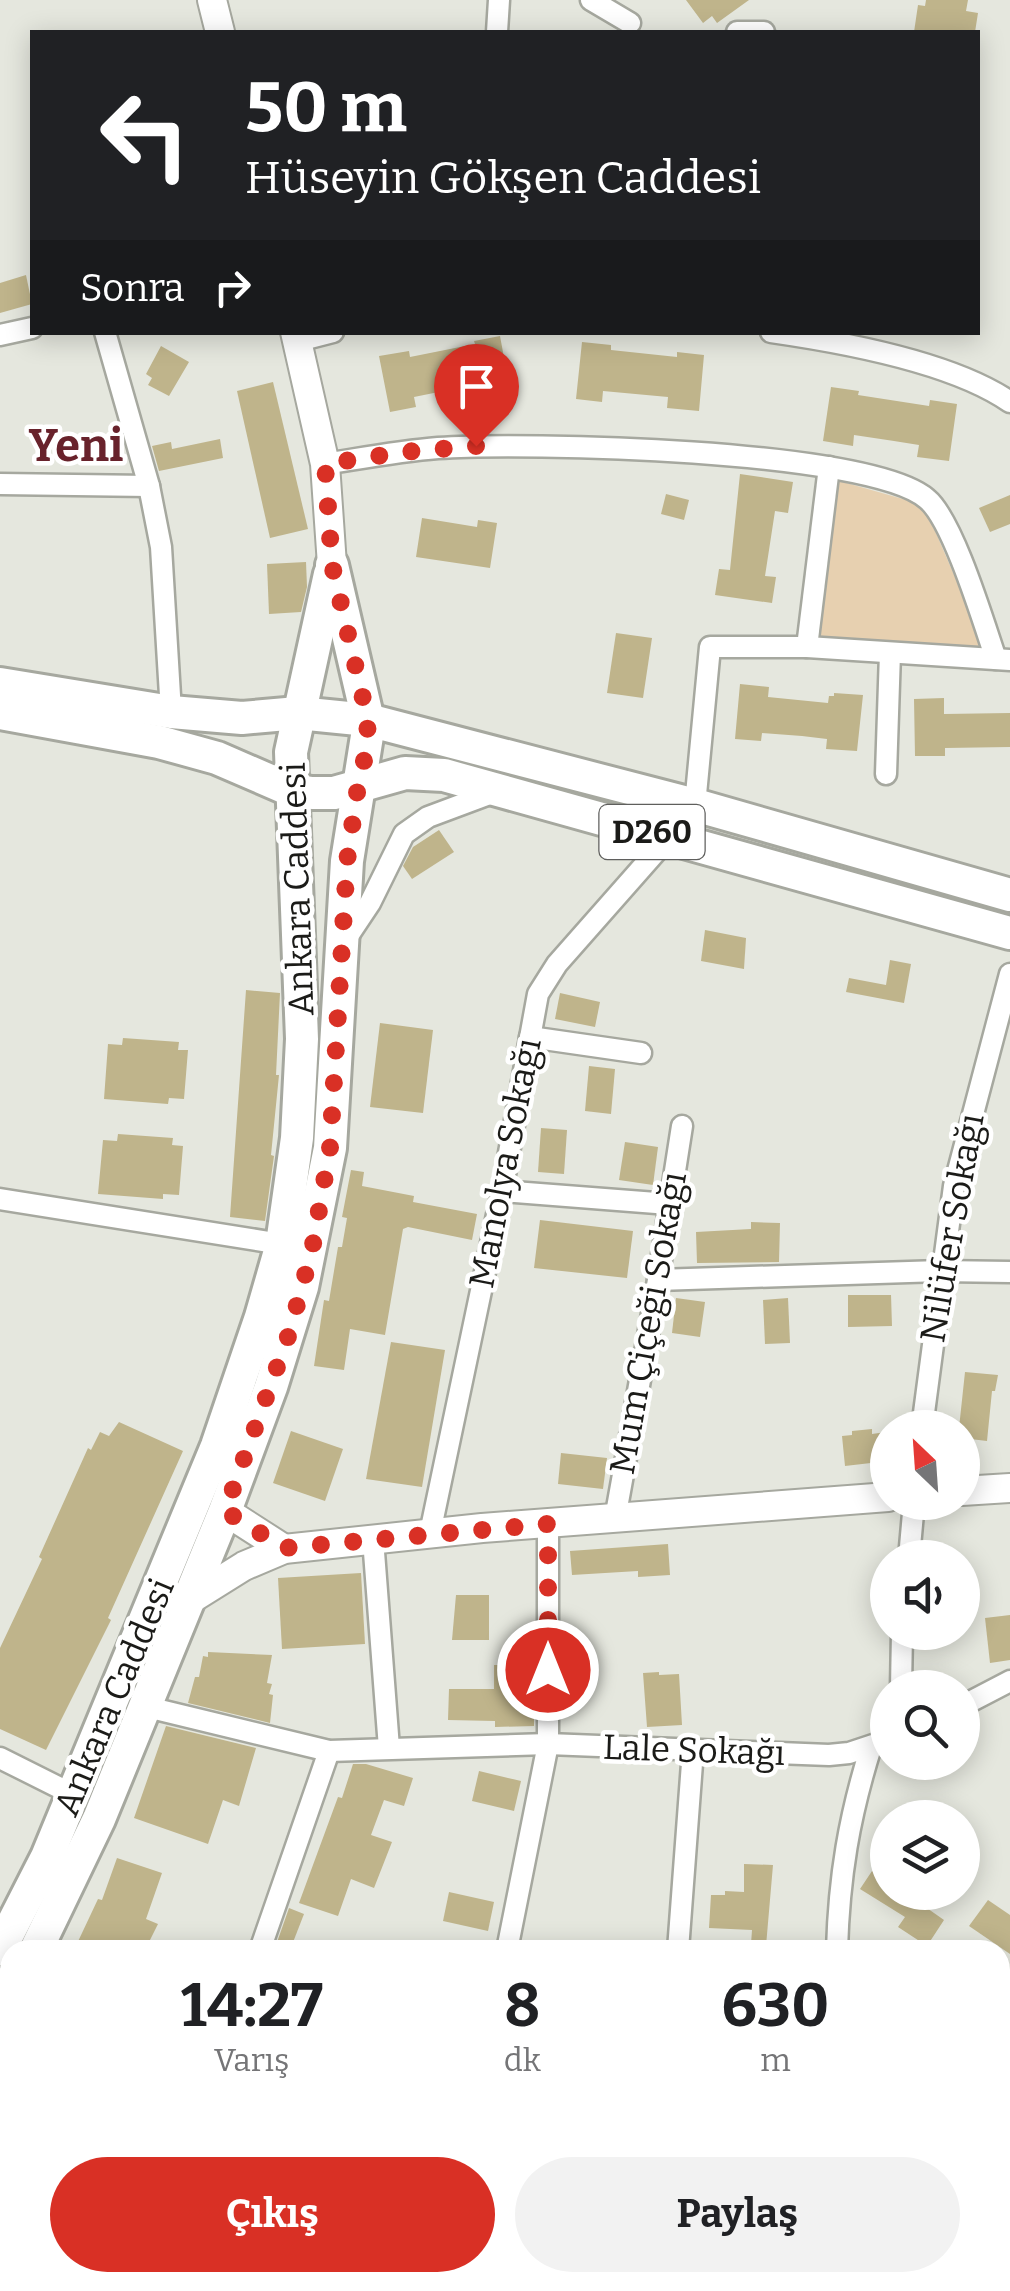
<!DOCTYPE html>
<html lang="tr">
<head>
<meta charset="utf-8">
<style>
  :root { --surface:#fff; --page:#f2f2f2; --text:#202124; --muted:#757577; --accent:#d93025 }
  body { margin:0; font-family:Bitter,serif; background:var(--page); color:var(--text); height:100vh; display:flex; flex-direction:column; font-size:38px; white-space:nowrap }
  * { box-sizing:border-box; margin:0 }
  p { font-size:32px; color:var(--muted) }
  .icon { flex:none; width:55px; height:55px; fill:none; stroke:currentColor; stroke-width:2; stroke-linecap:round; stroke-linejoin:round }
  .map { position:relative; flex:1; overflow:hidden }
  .drawer { position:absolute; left:0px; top:1940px; width:1010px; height:352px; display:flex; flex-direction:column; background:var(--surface); border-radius:30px 30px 0 0; box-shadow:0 5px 25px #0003 }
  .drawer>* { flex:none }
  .top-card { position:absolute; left:30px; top:30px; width:950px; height:305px; border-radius:0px; box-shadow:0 5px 25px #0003; background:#202124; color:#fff; overflow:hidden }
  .needle { width:65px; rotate:335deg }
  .buttons { position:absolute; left:870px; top:1410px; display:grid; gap:20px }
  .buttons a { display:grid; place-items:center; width:110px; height:110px; border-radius:50%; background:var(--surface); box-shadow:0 5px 25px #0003; font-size:50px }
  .pin { position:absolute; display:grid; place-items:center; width:85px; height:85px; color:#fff; margin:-102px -42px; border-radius:50% 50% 50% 0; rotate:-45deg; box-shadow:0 0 10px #0007 }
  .pin .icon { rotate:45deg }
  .me { position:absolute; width:110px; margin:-55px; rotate:0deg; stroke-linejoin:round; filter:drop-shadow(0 0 8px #0008) }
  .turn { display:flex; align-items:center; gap:35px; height:210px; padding:0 50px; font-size:45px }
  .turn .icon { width:130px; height:130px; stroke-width:2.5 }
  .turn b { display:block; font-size:70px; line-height:85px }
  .then { display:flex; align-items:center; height:95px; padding:0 50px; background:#0003; gap:20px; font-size:38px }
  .eta { display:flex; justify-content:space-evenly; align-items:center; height:170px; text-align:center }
  .eta b { font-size:60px; font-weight:700; line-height:70px }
  .primary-button { display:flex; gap:20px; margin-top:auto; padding:20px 50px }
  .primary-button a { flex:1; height:115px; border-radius:60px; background:var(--accent); color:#fff; font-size:40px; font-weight:700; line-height:115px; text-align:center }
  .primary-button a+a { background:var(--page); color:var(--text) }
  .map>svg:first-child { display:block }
  .green { fill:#e7d0b0 }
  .building { fill:#bfb48b }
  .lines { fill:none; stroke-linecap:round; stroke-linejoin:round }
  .street-casing { stroke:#a6a89f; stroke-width:25 }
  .secondary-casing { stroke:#a6a89f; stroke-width:32 }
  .primary-casing { stroke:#a6a89f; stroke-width:38 }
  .street { stroke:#fff; stroke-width:20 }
  .secondary { stroke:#fff; stroke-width:28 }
  .primary { stroke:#fff; stroke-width:32 }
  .route { stroke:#d93025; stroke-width:18; stroke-dasharray:0 32.4 }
  .labels { text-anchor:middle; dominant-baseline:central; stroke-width:9; stroke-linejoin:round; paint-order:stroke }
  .shield { fill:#fff; stroke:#5f5f5d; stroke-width:2.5 }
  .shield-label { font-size:32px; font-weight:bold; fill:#1b1b18 }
  .street-label { font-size:35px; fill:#1b1b18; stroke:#fff }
  .district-label { font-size:45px; font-weight:bold; fill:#68222b; stroke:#fff }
</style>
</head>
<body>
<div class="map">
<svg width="1010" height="2291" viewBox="0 0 1010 2291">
  <rect width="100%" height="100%" fill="#e5e7de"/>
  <path class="green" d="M836 480 924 505 988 654 818 640Z"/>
  <g class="building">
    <path d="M686 0H749L717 23 712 16 703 23Z"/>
    <path d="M926 0H968L966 11 978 13 975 32H914L918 5 925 6Z"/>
    <path d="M26 275 32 304 0 313V283Z"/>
    <path d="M500 336 510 390 480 395 478 384 414 397 416 407 390 412 379 356 409 351 410 357 475 344 474 341Z"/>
    <path d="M582 342 611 345V350L677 357V352L704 355 699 411 667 408 668 397 603 391 602 402 576 399Z"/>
    <path d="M161 346 189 362 169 396 148 385 152 378 146 374Z"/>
    <path d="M273 382 308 529 270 538 237 391Z"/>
    <path d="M831 387 859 391 858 395 929 406 930 400 957 404 949 461 917 457 919 445 894 441 854 435 853 446 823 441Z"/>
    <path d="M220 439 223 458 159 471 152 446 171 442 172 449Z"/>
    <path d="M740 474 793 482 788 513 775 511 765 576 776 577 772 603 715 595 719 569 730 570Z"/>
    <path d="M666 494 689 500 684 520 661 514Z"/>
    <path d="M1010 495V524L990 532 979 508Z"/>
    <path d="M422 518 477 527 478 520 497 523 490 568 416 557Z"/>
    <path d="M306 562 307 587 301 612 269 614 267 564Z"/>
    <path d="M616 633 652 638 643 698 607 693Z"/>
    <path d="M740 684 769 687 768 697 828 703 829 696H834V693L863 695 857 751 826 749 827 739 802 736 762 733 761 741 735 739Z"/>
    <path d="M944 698V714L1010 713V747L945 748V756H915L914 699Z"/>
    <path d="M439 830 454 852 412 879 403 866 413 847Z"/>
    <path d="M705 930 746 938 744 969 701 961Z"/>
    <path d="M890 960 911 964 904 1003 846 992 849 978 886 985Z"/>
    <path d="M246 990 280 993 276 1075H279L271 1155 274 1156 265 1221 230 1217Z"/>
    <path d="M560 993 600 1002 595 1027 555 1019Z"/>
    <path d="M380 1023 433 1030 423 1113 370 1107Z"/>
    <path d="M123 1038 179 1042 178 1050H188L184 1099 169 1098 168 1104 104 1099 108 1044 122 1045Z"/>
    <path d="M589 1066 615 1069 611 1114 585 1111Z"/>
    <path d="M541 1128 567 1130 564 1174 538 1172Z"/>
    <path d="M118 1134 173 1138 172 1145 183 1146 179 1195 163 1194V1199L98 1194 103 1140 117 1141Z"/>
    <path d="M625 1142 658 1147 653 1185 619 1180Z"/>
    <path d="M351 1170 364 1172 362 1186 414 1196 413 1202 477 1214 472 1240 408 1227 403 1229 385 1335 350 1329 344 1370 314 1366 324 1300 329 1301 338 1247H342L347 1218 342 1217Z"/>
    <path d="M540 1220 633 1231 627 1278 534 1268Z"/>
    <path d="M751 1222 780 1223 779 1262 697 1263 696 1232 751 1229Z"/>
    <path d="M848 1295H891L892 1326 848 1327Z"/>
    <path d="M676 1298 705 1302 700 1337 672 1333Z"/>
    <path d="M788 1298 790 1343 765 1344 763 1300Z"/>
    <path d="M391 1342 445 1350 422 1487 366 1479Z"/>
    <path d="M965 1372 998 1375 995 1391H992L987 1441 962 1438V1428H959Z"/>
    <path d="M119 1422 183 1451 108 1618 111 1620 46 1750 0 1729V1648L42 1559 39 1557 88 1448 91 1450 100 1432 109 1436Z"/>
    <path d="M872 1429V1434L886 1432 888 1461 845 1466 842 1436 852 1435V1431Z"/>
    <path d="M291 1431 343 1449 325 1501 273 1483Z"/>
    <path d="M561 1453 607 1458 603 1489 558 1484Z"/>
    <path d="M668 1544 670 1575 638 1577V1571L572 1575 570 1551Z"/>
    <path d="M361 1573 365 1644 282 1649 278 1578Z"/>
    <path d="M456 1595H489V1640H452Z"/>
    <path d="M1010 1615V1660L990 1663 985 1618Z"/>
    <path d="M208 1652 272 1655 267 1683 272 1684 269 1694 273 1695 270 1723 188 1703 195 1677H199L203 1656 208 1657Z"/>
    <path d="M494 1665H534V1726L495 1727V1721L448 1720 449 1689H494Z"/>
    <path d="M659 1672V1675L679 1674 682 1725 647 1727 643 1673Z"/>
    <path d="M166 1726 256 1748 239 1806 223 1800 208 1844 134 1818Z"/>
    <path d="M353 1764H366L413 1778 404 1806 384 1800 371 1835 392 1842 374 1888 351 1879 338 1916 299 1903 338 1797 342 1798Z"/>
    <path d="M479 1771 521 1781 514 1811 472 1801Z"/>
    <path d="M117 1858 162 1873 146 1919 158 1924 145 1950H74L98 1899 102 1900Z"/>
    <path d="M744 1864 773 1865 766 1946 751 1944 752 1930 709 1928 711 1895H725V1891L744 1892Z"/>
    <path d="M872 1871 888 1881V1892H904L944 1920 927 1946 898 1927 905 1917 860 1889Z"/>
    <path d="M449 1892 494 1902 488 1931 443 1921Z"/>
    <path d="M988 1900 1010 1915V1954L969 1926Z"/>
    <path d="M289 1908 304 1914 290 1950H280L275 1948Z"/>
  </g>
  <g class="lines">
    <defs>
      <g id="street">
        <path d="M591 0 630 23"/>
        <path d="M497 32 499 0"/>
        <path d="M737 32H764"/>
        <path d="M105 332 149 486 161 547 171 712"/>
        <path d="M771 332C841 342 952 362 1010 402"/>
        <path d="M0 335 32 328"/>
        <path d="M298 341 333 332"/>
        <path d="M325 464C363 458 400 451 438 448 523 442 870 449 927 499 953 520 984 624 996 659"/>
        <path d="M0 484 149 486"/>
        <path d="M807 647 829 467"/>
        <path d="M886 774 890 653"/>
        <path d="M695 805 710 647H807L1010 660"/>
        <path d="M346 939 370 903 404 834 428 817 495 792"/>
        <path d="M530 1037 641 1053"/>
        <path d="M502 1191 669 1204"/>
        <path d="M0 1199 282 1244"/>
        <path d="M658 1280 940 1271 1010 1272"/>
        <path d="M922 1428 954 1186 1010 974"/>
        <path d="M615 1519 658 1280 682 1126"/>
        <path d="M430 1533 502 1191 538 994 557 964 669 837"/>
        <path d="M373 1539 389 1748"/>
        <path d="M909 1558 914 1502"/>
        <path d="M901 1688 902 1632"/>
        <path d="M143 1706 329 1751 548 1744 829 1755 849 1753 888 1740"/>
        <path d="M962 1706 1010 1681"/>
        <path d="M0 1758 74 1795"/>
        <path d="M260 1950 329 1751"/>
        <path d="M507 1950 548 1744V1524"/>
        <path d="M678 1950 693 1750"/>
        <path d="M837 1950C839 1877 849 1817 871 1747"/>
        <path d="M0 2069 10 2081"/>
        <path d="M1000 2259 1010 2271"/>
        <path d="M120 2282 123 2291"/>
        <path d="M291 2282 292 2291"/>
        <path d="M834 2282 835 2291"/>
        <path d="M2 2291 10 2268"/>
        <path d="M462 2291 463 2282"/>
        <path d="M652 2291 653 2282"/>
      </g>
      <g id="secondary">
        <path d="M212 0 220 32"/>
        <path d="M295 332 325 464 332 565"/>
        <path d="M962 1491 1010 1488"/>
        <path d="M225 1511 284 1549"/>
        <path d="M188 1601 244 1566 284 1549 482 1528 888 1497"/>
        <path d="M1000 2075 1010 2054"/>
        <path d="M884 2291 890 2282"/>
      </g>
      <g id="primary">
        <path d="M0 684 171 712 242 718 298 713 368 720 695 805 1010 895"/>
        <path d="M0 713 159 742 217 758 291 790 312 793H334L405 773 444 775 1010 933"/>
        <path d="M0 1949 47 1857 217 1446 261 1317 282 1244 297 1138 302 1039 291 752 330 574"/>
        <path d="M36 1950 99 1819 225 1511 271 1387 302 1287 330 1148 347 861 367 736 368 720 332 565"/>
        <path d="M0 2015 10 1998"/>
      </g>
    </defs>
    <use href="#street" class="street-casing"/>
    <use href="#secondary" class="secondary-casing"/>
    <use href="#primary" class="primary-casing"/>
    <use href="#street" class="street"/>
    <use href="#secondary" class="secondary"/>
    <use href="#primary" class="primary"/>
  </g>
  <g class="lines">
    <path class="route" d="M476 446 403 452 325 464 332 565 368 720 366 752 358 786 347 861 330 1148 312 1250 289 1334 225 1511 284 1548 548 1524V1670"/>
  </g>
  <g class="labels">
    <rect class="shield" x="599.5" y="805" width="105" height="54" rx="8"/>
    <g class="shield-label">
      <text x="652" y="832">D260</text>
    </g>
    <g class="street-label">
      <text transform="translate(297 889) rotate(-92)">Ankara Caddesi</text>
      <text transform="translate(505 1163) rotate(-79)">Manolya Sokağı</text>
      <text transform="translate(952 1228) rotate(-80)">Nilüfer Sokağı</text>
      <text transform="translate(648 1323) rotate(-80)">Mum Çiçeği Sokağı</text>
      <text transform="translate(114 1697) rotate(-67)">Ankara Caddesi</text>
      <text transform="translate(694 1750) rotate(2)">Lale Sokağı</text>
    </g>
    <g class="district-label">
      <text x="76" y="446">Yeni</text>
    </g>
  </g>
</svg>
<div class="buttons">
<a><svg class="needle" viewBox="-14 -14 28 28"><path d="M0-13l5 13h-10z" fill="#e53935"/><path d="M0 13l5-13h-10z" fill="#757577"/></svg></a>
<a><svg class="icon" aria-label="sound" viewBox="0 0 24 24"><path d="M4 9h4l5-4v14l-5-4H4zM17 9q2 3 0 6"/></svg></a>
<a><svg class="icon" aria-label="search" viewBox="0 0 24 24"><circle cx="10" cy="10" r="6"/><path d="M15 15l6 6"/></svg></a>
<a><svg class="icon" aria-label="layers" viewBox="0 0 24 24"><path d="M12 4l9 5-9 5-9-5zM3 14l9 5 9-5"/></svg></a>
</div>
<div class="pin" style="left:476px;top:446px;background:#d93025"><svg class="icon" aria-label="arrive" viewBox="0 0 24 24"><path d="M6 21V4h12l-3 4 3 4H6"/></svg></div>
<svg class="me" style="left:548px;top:1670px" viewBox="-20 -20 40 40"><circle r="17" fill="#d93025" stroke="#fff" stroke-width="3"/><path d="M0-11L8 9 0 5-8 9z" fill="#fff"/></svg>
<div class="top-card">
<div class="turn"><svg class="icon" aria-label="left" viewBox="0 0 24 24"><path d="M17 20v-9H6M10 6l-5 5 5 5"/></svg><div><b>50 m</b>Hüseyin Gökşen Caddesi</div></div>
<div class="then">Sonra<svg class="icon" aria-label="right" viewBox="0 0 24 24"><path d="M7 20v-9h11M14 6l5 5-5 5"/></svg></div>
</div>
<section class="drawer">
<div class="eta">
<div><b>14:27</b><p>Varış</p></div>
<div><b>8</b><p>dk</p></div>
<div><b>630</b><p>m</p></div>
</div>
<div class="primary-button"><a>Çıkış</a><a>Paylaş</a></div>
</section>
</div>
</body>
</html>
